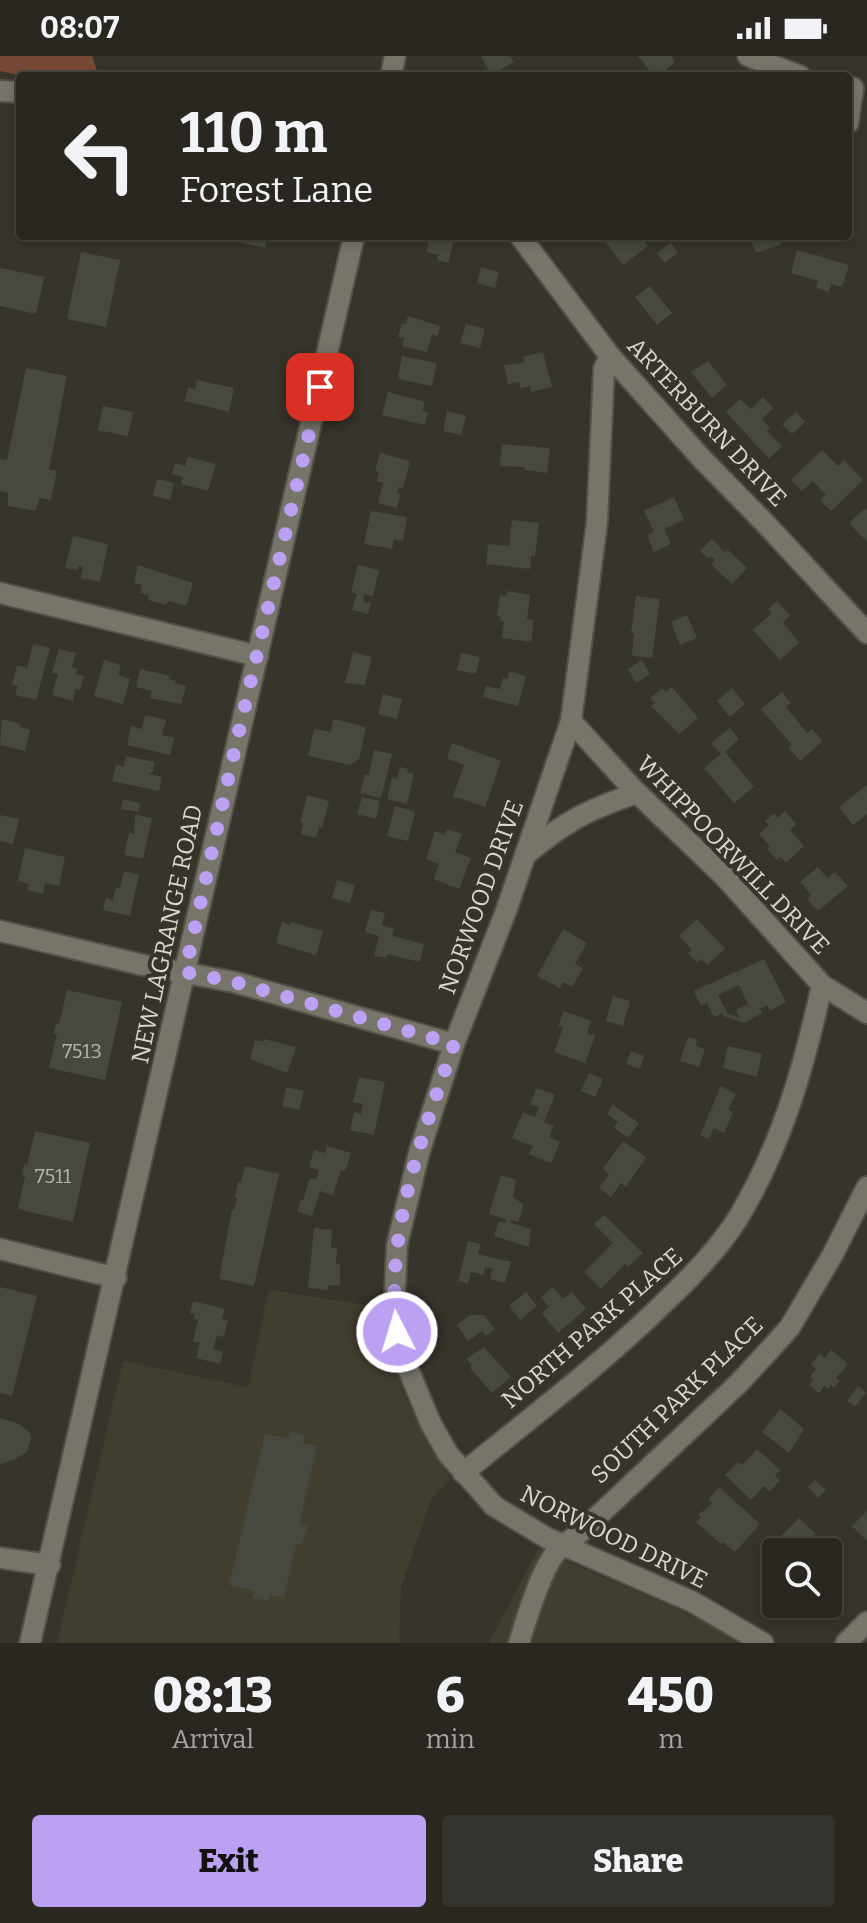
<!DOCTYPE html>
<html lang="en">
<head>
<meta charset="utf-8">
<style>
  :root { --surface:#292720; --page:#35332d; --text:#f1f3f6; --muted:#a5a5a5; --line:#45443e; --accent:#bca0f2 }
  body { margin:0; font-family:Bitter,serif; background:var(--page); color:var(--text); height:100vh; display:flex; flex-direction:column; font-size:30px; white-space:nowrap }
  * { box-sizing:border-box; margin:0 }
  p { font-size:26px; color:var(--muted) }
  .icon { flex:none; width:44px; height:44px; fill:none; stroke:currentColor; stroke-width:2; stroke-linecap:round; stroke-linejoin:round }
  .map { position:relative; height:1587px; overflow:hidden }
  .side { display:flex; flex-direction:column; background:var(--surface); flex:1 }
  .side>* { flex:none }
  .banner { position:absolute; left:16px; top:16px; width:836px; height:168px; border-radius:8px; box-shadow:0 4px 12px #0003,0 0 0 2px var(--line); background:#292720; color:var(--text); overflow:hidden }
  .controls { position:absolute; left:762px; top:1482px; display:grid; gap:16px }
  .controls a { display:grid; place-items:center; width:80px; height:80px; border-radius:8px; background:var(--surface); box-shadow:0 4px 12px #0003,0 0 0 2px var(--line); font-size:40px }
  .pin { position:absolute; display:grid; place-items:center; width:68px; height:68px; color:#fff; margin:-34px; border-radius:16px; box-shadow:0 4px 12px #0006 }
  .me { position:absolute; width:88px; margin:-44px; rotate:355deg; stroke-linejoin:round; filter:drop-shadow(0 0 6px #0008) }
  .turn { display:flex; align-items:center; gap:28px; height:168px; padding:0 32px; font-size:36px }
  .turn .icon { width:104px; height:104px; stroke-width:2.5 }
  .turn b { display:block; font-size:56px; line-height:68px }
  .eta { display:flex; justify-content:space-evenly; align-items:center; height:136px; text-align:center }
  .eta b { font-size:48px; font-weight:800; line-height:56px }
  .cta { display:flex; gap:16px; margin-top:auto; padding:16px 32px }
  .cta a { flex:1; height:92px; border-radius:8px; background:var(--accent); color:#111; font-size:32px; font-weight:800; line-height:92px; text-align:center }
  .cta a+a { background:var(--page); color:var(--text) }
  .status { display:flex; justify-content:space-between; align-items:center; height:56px; padding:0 40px; background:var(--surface); direction:ltr }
  .status svg { height:22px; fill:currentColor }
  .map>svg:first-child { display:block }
  .built { fill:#423e2f }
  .green { fill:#754935 }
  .building { fill:#474940; fill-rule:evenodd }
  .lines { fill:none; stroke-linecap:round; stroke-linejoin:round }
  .street-casing { stroke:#525148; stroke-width:24 }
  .secondary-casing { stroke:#525148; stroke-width:24 }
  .street { stroke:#77756a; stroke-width:20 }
  .secondary { stroke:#77756a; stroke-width:20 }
  .route { stroke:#bca0f2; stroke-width:14; stroke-dasharray:0 25.2 }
  .labels { text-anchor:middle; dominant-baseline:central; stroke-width:8; stroke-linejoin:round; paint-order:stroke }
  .number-label { font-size:20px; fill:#b4b4ae }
  .street-label { font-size:24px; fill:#d9d8d2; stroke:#37342b }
</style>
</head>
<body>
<div class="status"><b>08:07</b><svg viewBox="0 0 49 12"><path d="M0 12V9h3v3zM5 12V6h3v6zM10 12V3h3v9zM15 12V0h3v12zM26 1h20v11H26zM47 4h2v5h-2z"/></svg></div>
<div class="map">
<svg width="867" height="1587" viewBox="0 0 867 1587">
  <rect width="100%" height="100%" fill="#37342b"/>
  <g class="built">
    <path d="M269 1234 380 1251 381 1272 405 1341 450 1423 431 1443 401 1532 399 1587H57L123 1305 248 1331Z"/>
    <path d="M538 1493 712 1568 743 1587H489Z"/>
  </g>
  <path class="green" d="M0 0H92L99 20H22L0 15Z"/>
  <g class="building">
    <path d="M481 0H510L514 6 491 19Z"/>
    <path d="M638 0H671L675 6 658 20H654Z"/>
    <path d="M213 180H268L265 192Z"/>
    <path d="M434 180H455L448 207 437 204 438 199 426 196 430 182Z"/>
    <path d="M601 180H630L631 182 640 180 648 190 623 209Z"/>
    <path d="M749 180H779L782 188 756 197Z"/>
    <path d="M671 187 678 197 665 207 657 197Z"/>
    <path d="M797 194 849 209 842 231 831 228 829 236 816 232 818 225 791 217Z"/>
    <path d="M81 196 120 204 106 271 67 263Z"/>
    <path d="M481 211 499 216 495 232 477 227Z"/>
    <path d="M0 212 44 221 36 258 0 250Z"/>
    <path d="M650 230 672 257 657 269 635 241Z"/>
    <path d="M408 260 440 270 438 280 432 278 427 296 402 290 404 282 398 281 402 267 406 268Z"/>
    <path d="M466 268 485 273 480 292 460 287Z"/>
    <path d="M543 296 552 331 531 336 530 330 520 332 519 326 508 328 504 309 524 307 523 301Z"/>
    <path d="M402 300 437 307 432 330 398 323Z"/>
    <path d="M708 305 727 329 712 342 691 316Z"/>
    <path d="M26 312 67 320 49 413 57 415 51 444 40 442 35 455 8 450V437L0 435V403L7 404Z"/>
    <path d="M197 324 234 332 229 356 185 345 188 332 195 333Z"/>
    <path d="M388 336 425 346 422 355 428 356 425 369 382 359Z"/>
    <path d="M763 341 773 352 762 363 770 372 767 375 782 390 769 403 726 356 740 343 751 353Z"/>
    <path d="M103 350 133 356 128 380 98 374Z"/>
    <path d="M447 355 466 360 461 379 443 375Z"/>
    <path d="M796 356 805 366 792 378 782 368Z"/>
    <path d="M502 388 550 392 547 417 525 414V411L500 410Z"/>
    <path d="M822 394 838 410 844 404 863 424 831 455 820 444 826 439 813 425 802 435 791 424Z"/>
    <path d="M380 397 410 405 403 432 399 431 397 437 401 438 397 452 378 447 383 427 377 425 379 416 375 415Z"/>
    <path d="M188 401 216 408 208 435 181 428 183 421 172 418 175 407 185 410Z"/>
    <path d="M157 423 174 427 170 444 153 440Z"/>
    <path d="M674 441 684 464 664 473 671 488 654 496 647 479 654 476 644 455Z"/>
    <path d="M865 452 867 454V486L849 467Z"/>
    <path d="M371 455 407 461 403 485 394 483 392 493 364 488Z"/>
    <path d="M512 464 539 467 535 500H531L530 513 486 508 488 488 509 490Z"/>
    <path d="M73 480 108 488 100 526 81 522 83 511 79 510 78 514 65 512Z"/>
    <path d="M712 483 725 497 728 494 747 512 732 528 711 508 715 504 711 501 709 503 700 495Z"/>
    <path d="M138 509 193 527 186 550 168 545 166 549 148 544 149 539 140 537 142 529 134 527Z"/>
    <path d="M358 509 379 514 373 540 364 538 363 546 371 547 368 558 352 554 357 538 351 536Z"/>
    <path d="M507 535 530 539 527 563 534 564 531 586 502 582 504 566 500 565 501 561 497 560 500 539 506 540Z"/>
    <path d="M636 540 660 543 652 602 632 600 634 577H631Z"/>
    <path d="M777 545 790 559 783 566 799 587 780 604 753 574 772 557 768 553Z"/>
    <path d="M687 559 697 582 680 589 671 566Z"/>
    <path d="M33 588 50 592 36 644 15 639 18 630 12 629 17 609 27 612Z"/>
    <path d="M59 593 76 597 72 611 78 613 76 618 84 620 80 634 76 633 73 645 52 639 58 618 52 617Z"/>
    <path d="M353 596 372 601 365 629 345 627Z"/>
    <path d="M461 597 480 601 476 618 457 614Z"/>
    <path d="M104 604 121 609 118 619 130 623 123 648 94 640Z"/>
    <path d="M642 604 650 618 636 627 628 613Z"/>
    <path d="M140 613 170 620 169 623 176 625 175 627 186 630 181 648 150 642 152 635 136 631Z"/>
    <path d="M509 615 526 620 518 650 483 641 486 630 500 633 503 622 508 623Z"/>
    <path d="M672 631 698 662 679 678 651 650 655 647 650 642 662 632 666 636Z"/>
    <path d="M732 632 745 648 730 661 717 645Z"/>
    <path d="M782 636 791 647 786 651 807 677 812 673 823 685 800 705 788 691 792 689 761 653Z"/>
    <path d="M383 638 402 643 397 663 378 658Z"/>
    <path d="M145 659 166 664 162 679 174 682 170 699 127 689 131 670 142 673Z"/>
    <path d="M2 663 20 668V671L30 674 25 695 0 689Z"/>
    <path d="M333 663 366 671 359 703 350 709 308 700 314 673 331 676Z"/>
    <path d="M730 672 739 683 725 696 754 731 734 747 704 712 721 698 711 687Z"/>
    <path d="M452 687 501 705 485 751 453 740 464 709 447 703Z"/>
    <path d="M374 694 392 698 381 742 360 737 365 718 369 719Z"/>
    <path d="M126 700 154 706 153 715 149 718 162 721 159 735 112 725 116 709 124 711Z"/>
    <path d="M400 711 408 713 407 717 414 718 407 748 387 743 392 722 397 723Z"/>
    <path d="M867 729V758L853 769 839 751Z"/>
    <path d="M307 739 329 745 322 772 319 771 316 782 301 778 303 767H300Z"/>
    <path d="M362 741 380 745 376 763 357 758Z"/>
    <path d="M123 743 140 747 138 756 121 753Z"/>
    <path d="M395 750 415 756 408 785 387 780Z"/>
    <path d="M785 755 796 768 790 774 804 790 786 807 781 801 777 804 767 793 770 790 759 778 769 769 765 765 774 757 778 762Z"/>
    <path d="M0 759 19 763 13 788 0 785Z"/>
    <path d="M135 759 152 762 143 803 124 799 129 777 134 778Z"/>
    <path d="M447 773 462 778 455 796 471 802 459 833 434 823 439 808 426 803 435 775 444 779Z"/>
    <path d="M25 792 65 801 59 830 45 827 43 838 27 834 29 828 18 825Z"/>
    <path d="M818 811 827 822 835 816 848 830 818 855 807 843 811 839 800 826Z"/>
    <path d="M124 815 139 819 130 860 103 854 106 842 113 844 116 831 120 832Z"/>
    <path d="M337 824 355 829 350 847 332 842Z"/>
    <path d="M371 854 385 857 382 869 394 873 392 880 424 888 420 906 387 898 386 902 374 900 379 880 365 876Z"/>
    <path d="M697 863 725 893 707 909 701 903 697 907 688 897 692 894 679 880Z"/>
    <path d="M282 866 290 869 291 866 323 875 316 899 276 887Z"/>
    <path d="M563 873 587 887 575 908 583 912 572 931 563 926 560 932 537 920Z"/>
    <path d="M764 903 786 946 770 955 767 949 760 953 762 957 744 967 724 960 722 957 714 961 707 947 701 950 694 935ZM739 929 748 948 736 954 740 962 727 957 718 939Z"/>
    <path d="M67 934 122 946 105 1024 49 1012 57 978H54L56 967 59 968Z"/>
    <path d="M613 940 630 945 623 970 606 965Z"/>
    <path d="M564 955 591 965 587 977 595 980 585 1007 554 996 563 972 558 970Z"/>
    <path d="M688 981 697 984 696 990 705 993 699 1011 680 1005Z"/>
    <path d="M264 983 296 991 287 1017 250 1003 255 984 263 986Z"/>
    <path d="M728 990 762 998 757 1021 723 1012Z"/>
    <path d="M631 995 644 1000 640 1013 626 1008Z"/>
    <path d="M589 1017 603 1023 595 1041 581 1035Z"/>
    <path d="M359 1021 385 1026 374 1079 350 1074 354 1056 361 1058 363 1048 353 1046Z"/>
    <path d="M721 1030 736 1038 728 1054 733 1056 724 1077 714 1072 708 1083 700 1079Z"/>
    <path d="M286 1031 304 1035 299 1054 282 1050Z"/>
    <path d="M537 1032 555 1039 544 1066 554 1070 549 1081 560 1086 551 1107 529 1098 533 1090 512 1082 523 1056 535 1061 539 1052 530 1048Z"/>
    <path d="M613 1049 639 1067 628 1082 614 1072 618 1066 607 1058Z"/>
    <path d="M35 1075 90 1087 73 1166 18 1153 25 1120 22 1119 24 1108 27 1109Z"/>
    <path d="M623 1085 646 1101 626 1131 621 1127 611 1141 599 1132 609 1118 603 1113Z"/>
    <path d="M327 1090 351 1097 345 1115 341 1114 333 1139 320 1135 312 1160 297 1156 301 1144 303 1145 310 1122 316 1124 319 1114 309 1111 314 1094 325 1097Z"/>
    <path d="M245 1110 279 1118 254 1230 219 1223 232 1154H234L237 1142 235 1141 238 1125 241 1126Z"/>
    <path d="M501 1119 516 1124 513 1141 523 1148V1153L518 1166 511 1164V1167L531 1173 529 1191 494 1180 499 1165 505 1167 506 1163 489 1158Z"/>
    <path d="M604 1159 643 1197 628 1211 625 1208 601 1233 584 1216 613 1187 594 1168Z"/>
    <path d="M314 1172 332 1174 331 1192H337L336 1208H340V1230L328 1229V1234L308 1232Z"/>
    <path d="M468 1185 481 1188 478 1198 511 1206 505 1227 490 1223 493 1213 485 1211 484 1219 471 1216 468 1228 458 1225Z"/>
    <path d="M0 1231 37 1240 12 1340 0 1337Z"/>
    <path d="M553 1231 563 1243 572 1236 586 1253 558 1277 542 1257 549 1251 541 1241Z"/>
    <path d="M526 1236 537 1250 520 1264 509 1250Z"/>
    <path d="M193 1245 225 1253 222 1263 228 1264 224 1281 217 1279 213 1293 223 1296 220 1308 196 1302 200 1287 193 1285 198 1264 194 1263 195 1259 190 1257Z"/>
    <path d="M470 1259H484L495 1273 486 1280 482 1275 468 1285 457 1269Z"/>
    <path d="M484 1291 511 1321 492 1337 470 1312 472 1309 466 1303Z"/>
    <path d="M831 1294 848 1308 836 1322 840 1325 834 1332 831 1329 828 1333 824 1330 819 1337 809 1329 813 1323 810 1321 816 1313 811 1309 819 1298 825 1302Z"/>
    <path d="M858 1330 866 1336 855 1351 847 1345Z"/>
    <path d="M780 1353 804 1373 789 1397 762 1376Z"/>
    <path d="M0 1362 19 1368 30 1377 31 1382 27 1396 13 1404 0 1408Z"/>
    <path d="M290 1375 305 1379 303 1387 317 1390 299 1468 307 1470 302 1489 296 1488 284 1542 270 1539 268 1545 253 1542 255 1535 229 1529 265 1378 288 1383Z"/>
    <path d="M757 1393 780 1414 775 1420 780 1424 770 1435 764 1430 751 1444 725 1419 738 1406 742 1409Z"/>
    <path d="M815 1424 826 1434 818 1442 808 1431Z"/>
    <path d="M719 1431 760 1468 735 1496 723 1486 721 1488 696 1466 701 1461 698 1459 713 1447 708 1444Z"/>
    <path d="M867 1455V1485L852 1470Z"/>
    <path d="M799 1462 816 1478 798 1496H776V1511L763 1498Z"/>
  </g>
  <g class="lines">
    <defs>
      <g id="street">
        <path d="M748 0 800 20"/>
        <path d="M0 35 20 36"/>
        <path d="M848 67 853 32"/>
        <path d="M520 180 610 300 703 404 764 466 867 577"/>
        <path d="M610 300 604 313 597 466 571 665 506 855 454 988 419 1097 397 1189 394 1255 401 1296 431 1368 448 1398 494 1450 547 1482 693 1546 763 1587"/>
        <path d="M571 665 633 733 724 820 822 929 867 957"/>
        <path d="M525 799C566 765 587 754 637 737"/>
        <path d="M0 875 143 909 234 926 454 988"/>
        <path d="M0 1193 116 1222"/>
        <path d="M463 1417C534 1359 607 1304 671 1240 696 1216 720 1191 738 1162 782 1089 804 1011 822 929"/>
        <path d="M0 1502 50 1509"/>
        <path d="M519 1587C526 1564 542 1510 558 1494 566 1487 575 1481 583 1474L738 1328 774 1289 790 1271 833 1198 867 1131"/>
        <path d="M846 1587 867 1566"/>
      </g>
      <g id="secondary">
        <path d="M391 20 395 0"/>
        <path d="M0 537 258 600"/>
        <path d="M30 1587 354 180"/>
      </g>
    </defs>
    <use href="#street" class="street-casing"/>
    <use href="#secondary" class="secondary-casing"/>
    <use href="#street" class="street"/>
    <use href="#secondary" class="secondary"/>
  </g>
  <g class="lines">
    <path class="route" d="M320 331 236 688 185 916 234 926 454 988C423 1079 384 1178 397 1276"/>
  </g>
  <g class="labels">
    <g class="number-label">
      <text x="82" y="995">7513</text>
      <text x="53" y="1120">7511</text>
    </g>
    <g class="street-label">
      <text transform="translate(707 366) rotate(47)">ARTERBURN DRIVE</text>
      <text transform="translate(733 799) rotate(46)">WHIPPOORWILL DRIVE</text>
      <text transform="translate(481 841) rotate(-70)">NORWOOD DRIVE</text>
      <text transform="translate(167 878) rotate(-78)">NEW LAGRANGE ROAD</text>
      <text transform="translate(592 1272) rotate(-41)">NORTH PARK PLACE</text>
      <text transform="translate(677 1344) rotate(-44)">SOUTH PARK PLACE</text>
      <text transform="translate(614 1481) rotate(26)">NORWOOD DRIVE</text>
    </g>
  </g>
</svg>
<div class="controls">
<a><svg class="icon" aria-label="search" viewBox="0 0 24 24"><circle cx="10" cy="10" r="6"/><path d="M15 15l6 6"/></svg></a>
</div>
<div class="pin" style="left:320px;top:331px;background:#d93025"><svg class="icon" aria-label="arrive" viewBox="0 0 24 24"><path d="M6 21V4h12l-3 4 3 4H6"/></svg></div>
<svg class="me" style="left:397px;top:1276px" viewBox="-20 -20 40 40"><circle r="17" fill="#bca0f2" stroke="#fff" stroke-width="3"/><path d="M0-11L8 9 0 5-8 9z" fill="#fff"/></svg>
<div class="banner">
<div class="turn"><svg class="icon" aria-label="left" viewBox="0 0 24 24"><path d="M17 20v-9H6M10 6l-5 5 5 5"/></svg><div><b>110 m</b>Forest Lane</div></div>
</div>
</div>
<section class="side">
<div class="eta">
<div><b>08:13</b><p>Arrival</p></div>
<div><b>6</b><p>min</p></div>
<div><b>450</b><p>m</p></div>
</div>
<div class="cta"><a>Exit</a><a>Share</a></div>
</section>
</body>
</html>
